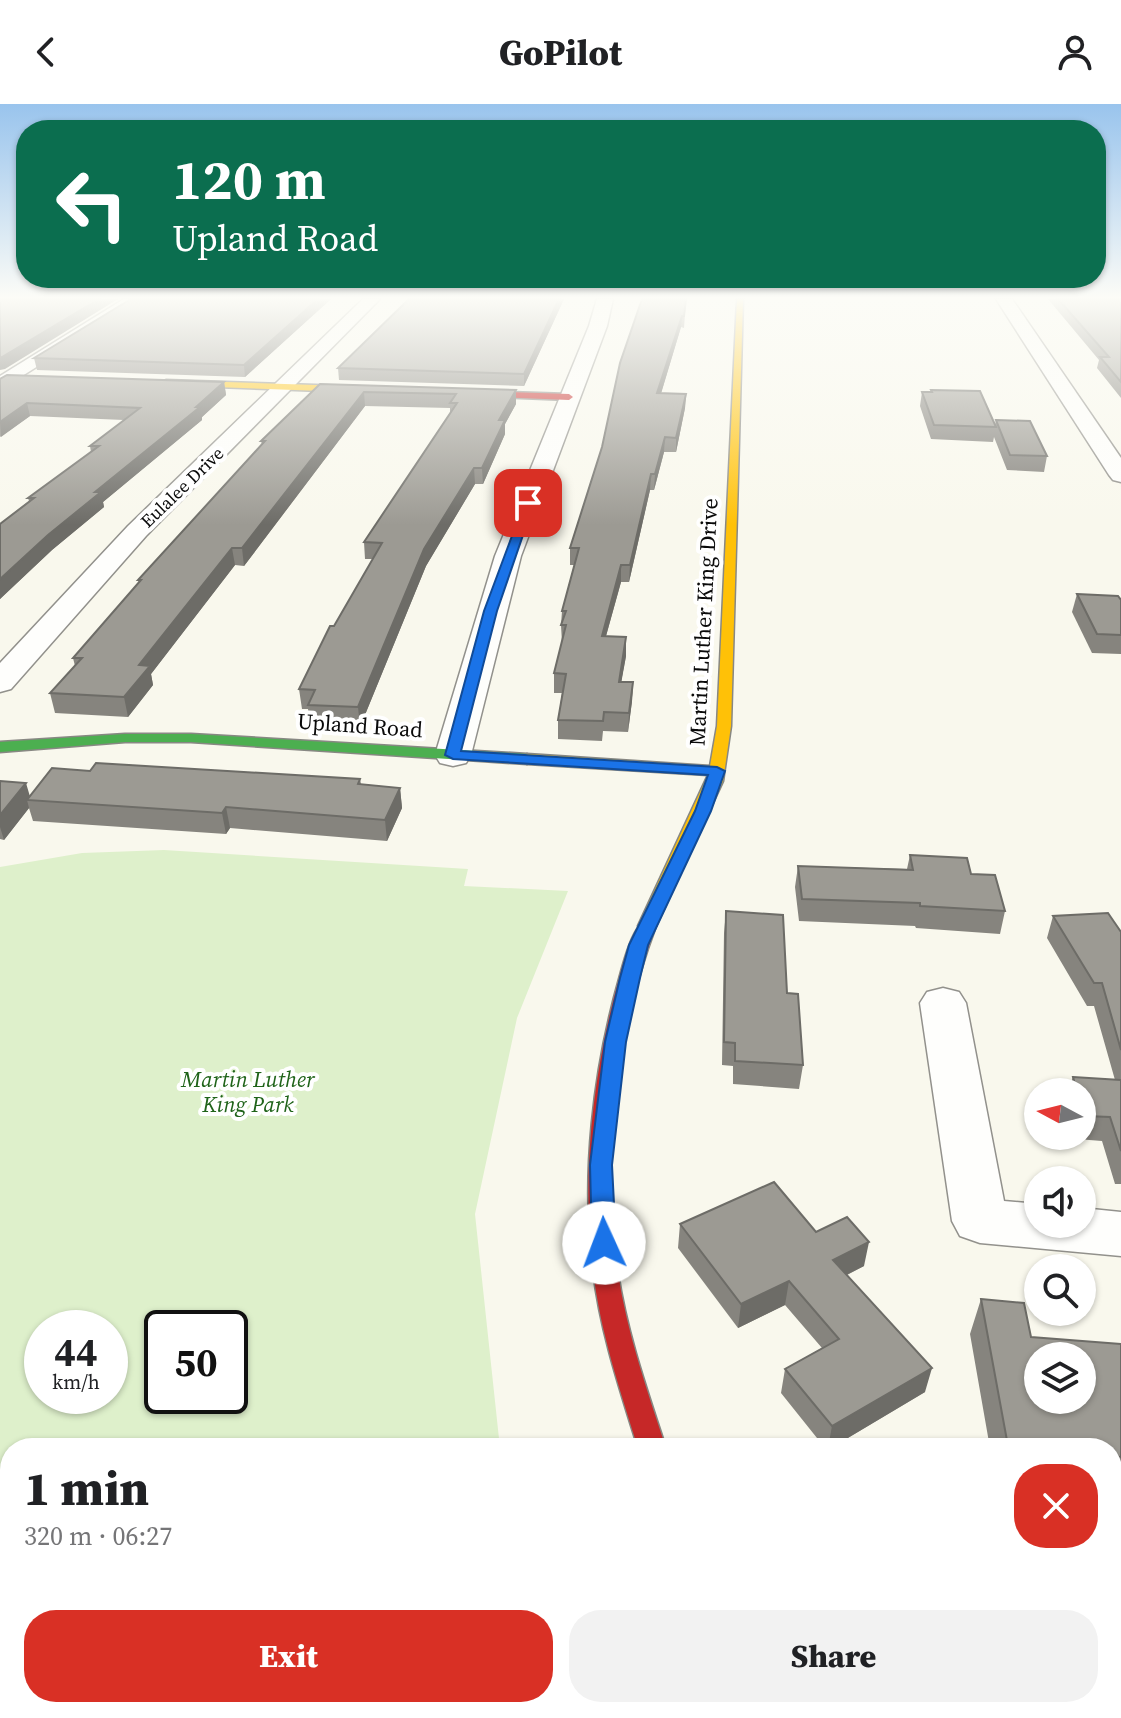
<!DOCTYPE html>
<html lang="en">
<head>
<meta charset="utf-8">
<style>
  :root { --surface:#fff; --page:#f2f2f2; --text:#202124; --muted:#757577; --accent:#d93025 }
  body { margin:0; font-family:"Source Serif 4",serif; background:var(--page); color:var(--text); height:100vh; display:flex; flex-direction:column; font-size:30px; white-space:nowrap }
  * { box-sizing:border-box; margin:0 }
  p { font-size:26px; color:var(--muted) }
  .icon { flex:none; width:44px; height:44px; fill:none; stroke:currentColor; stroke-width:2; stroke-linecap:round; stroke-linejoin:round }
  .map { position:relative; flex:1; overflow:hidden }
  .sheet { position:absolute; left:0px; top:1334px; width:1122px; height:280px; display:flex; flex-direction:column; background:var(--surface); border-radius:32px 32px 0 0; box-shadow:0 2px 6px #0004 }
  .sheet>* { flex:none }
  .top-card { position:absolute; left:16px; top:16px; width:1090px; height:168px; border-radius:32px; box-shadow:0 2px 6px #0004; background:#0b6e4f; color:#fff; overflow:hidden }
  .needle { width:52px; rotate:277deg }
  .controls { position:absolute; left:1024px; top:974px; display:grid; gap:16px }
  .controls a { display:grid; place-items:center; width:72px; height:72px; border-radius:50%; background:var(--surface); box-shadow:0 2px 6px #0004; font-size:40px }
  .speed { position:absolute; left:24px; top:1206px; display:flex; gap:16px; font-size:40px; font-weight:700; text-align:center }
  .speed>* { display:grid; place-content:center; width:104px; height:104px; border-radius:50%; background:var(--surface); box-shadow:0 2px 6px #0004; line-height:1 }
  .speed small { font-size:20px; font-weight:400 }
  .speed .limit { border:4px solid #111; border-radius:12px; background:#fff; color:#111 }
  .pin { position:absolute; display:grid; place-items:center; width:68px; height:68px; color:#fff; margin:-34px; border-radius:16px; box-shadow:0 4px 12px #0006 }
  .me { position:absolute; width:88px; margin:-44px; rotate:358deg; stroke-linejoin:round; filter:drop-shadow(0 0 6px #0008) }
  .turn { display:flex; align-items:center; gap:28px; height:168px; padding:0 24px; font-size:36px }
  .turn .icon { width:104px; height:104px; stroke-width:2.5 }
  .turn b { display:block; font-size:56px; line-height:68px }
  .round { display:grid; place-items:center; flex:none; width:84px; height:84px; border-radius:32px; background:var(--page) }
  .overview { display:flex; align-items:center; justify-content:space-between; height:136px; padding:0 24px }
  h1 { font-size:48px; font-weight:800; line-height:60px }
  .action { display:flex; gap:16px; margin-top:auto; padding:16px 24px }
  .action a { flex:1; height:92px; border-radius:32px; background:var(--accent); color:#fff; font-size:32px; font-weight:800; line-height:92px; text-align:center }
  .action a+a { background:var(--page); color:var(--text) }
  header { display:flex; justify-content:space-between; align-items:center; height:104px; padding:0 24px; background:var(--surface); font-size:36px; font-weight:800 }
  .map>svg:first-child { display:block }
  .green { fill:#def0cb; fill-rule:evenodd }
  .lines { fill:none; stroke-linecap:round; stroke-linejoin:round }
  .street-casing { stroke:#92918c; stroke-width:3 }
  .fast-casing { stroke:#888883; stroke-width:3 }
  .slow-casing { stroke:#888883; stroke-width:3 }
  .jam-casing { stroke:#888883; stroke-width:3 }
  .street { fill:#fefefc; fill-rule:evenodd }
  .fast { fill:#4caf50; fill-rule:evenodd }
  .slow { fill:#ffc107; fill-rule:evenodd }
  .jam { fill:#c62828; fill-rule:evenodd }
  .wall { fill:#86847e }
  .shaded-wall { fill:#6d6c67 }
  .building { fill:#9c9a93; stroke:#6d6c67; stroke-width:2; fill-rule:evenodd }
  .route { fill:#1a73e8; stroke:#114b97; stroke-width:2 }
  .labels { text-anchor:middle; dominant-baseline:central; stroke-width:8; stroke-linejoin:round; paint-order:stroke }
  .far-street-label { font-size:18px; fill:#0a0a0a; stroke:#fff }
  .street-label { font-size:22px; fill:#0a0a0a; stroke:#fff }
  .park-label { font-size:22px; font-style:italic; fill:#1f6319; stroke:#fff }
</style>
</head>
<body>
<header><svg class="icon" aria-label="back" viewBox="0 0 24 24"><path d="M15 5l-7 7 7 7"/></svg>GoPilot<svg class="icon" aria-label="person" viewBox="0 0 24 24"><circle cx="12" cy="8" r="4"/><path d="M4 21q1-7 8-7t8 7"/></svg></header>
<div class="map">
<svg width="1121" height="1614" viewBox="0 0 1121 1614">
  <rect width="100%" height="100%" fill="#f9f8ed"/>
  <path class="green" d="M164 746 468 765 464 782 568 787 517 914 475 1110 500 1344H10V1604H533L534 1614H0V763L82 749ZM42 1224H110V1292H42ZM162 1224H230V1292H162Z"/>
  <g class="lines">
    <defs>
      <g id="street">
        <path d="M124 195H144L0 286V272Z"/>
        <path d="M363 195H380L146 432 11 585 0 588V559L128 422Z"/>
        <path d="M597 195H613L607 222 521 452 471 651 466 659 453 662 440 659 435 651 495 452 589 222Z"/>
        <path d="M996 195H1012L1121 354V378L1113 376 1109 371Z"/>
        <path d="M943 884 959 888 966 899 1004 1097 1038 1100V1120H1082V1104L1121 1108V1152L980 1139 960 1132 952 1117 920 899 927 888Z"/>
        <path d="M1121 1514V1588L1112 1589V1515Z"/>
        <path d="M831 1604H941L937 1614H827Z"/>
      </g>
      <path id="fast" d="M125 630H191L527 650 535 655 527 660 191 638H125L0 648V638Z"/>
      <g id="slow">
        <path d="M737 195H743L731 622 723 677 656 822 647 828 638 822 708 671 527 660 519 655 527 650 710 662 717 622Z"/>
        <path d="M166 276 377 283 381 286 377 289 163 281Z"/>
      </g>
      <g id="jam">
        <path d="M454 286 569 290 573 293 569 296 451 291Z"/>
        <path d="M647 816 656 822C617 925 601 1059 618 1169 627 1229 647 1286 666 1344H638C620 1286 600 1227 593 1166 581 1071 593 967 619 875 623 860 633 820 647 816Z"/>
        <path d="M718 1604H750L754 1614H722Z"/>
      </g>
    </defs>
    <use href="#street" class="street-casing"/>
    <use href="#fast" class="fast-casing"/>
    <use href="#slow" class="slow-casing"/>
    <use href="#jam" class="jam-casing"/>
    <use href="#street" class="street"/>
    <use href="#fast" class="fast"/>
    <use href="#slow" class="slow"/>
    <use href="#jam" class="jam"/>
  </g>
  <g class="wall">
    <path d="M131 195H331L245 273 37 266 34 254Z"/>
    <path d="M409 195H564L524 282 339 276 338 264Z"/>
    <path d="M686 195 684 224 681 223 661 289 686 290 685 304 676 348H664L654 386H650L629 478H621L606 532 626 533V552L621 578H633L632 597 628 628 603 627 602 637 558 635V616L562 589H554V569L562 539 561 521 562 507 574 461H570V444Z"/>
    <path d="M1048 195H1121V294L1097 264 1099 256Z"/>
    <path d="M0 275 224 278 226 291 202 313V316L103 398 104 403 52 446 0 495V420L29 397 28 394 91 348 90 342 124 316 30 312 0 333Z"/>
    <path d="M320 280 516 286V300L505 320V330L483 380H475L426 462 360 623 310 621 308 605H302L299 585 334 522 373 455H365L364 438 450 309V304L365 302 244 462 235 461 151 570 153 581 128 613 55 609 50 589 75 562 73 554 139 479 138 476 262 341 261 337Z"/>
    <path d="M931 286 995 321 996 316 1047 352 1044 368 1007 366 994 333 993 338 931 335 920 302 922 288H931Z"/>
    <path d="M1077 490 1121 496V550L1092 549 1072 508Z"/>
    <path d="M90 667 360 675 361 680 400 684 402 704 387 737 230 724 226 730 33 717 29 704 4 736 0 735V677L30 692Z"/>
    <path d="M910 751 971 770 1005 807 1000 830 916 824 915 822 799 817 795 783 798 762 907 765Z"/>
    <path d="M726 807 787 889 803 961 799 985 733 980V962L722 961 724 829Z"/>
    <path d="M1053 812 1121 828V1080H1115L1102 1037 1077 1035 1076 1032H1082V988H1068L1073 973 1115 976 1094 902H1087L1047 834Z"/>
    <path d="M680 1120 816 1128 864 1162 847 1171 925 1288 831 1344H825L781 1289 785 1265 822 1244 785 1201 738 1224 678 1144Z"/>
    <path d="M981 1195 1031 1233 1121 1240V1389L1112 1388V1344H990L970 1230Z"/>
  </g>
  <g class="shaded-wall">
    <path d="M99 195H118L5 265 0 266V254Z"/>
    <path d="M318 195H331L245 273 244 261Z"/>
    <path d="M559 195H564L524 282V270Z"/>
    <path d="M682 212 681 223 657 303V289Z"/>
    <path d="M224 278 226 291 202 313V316L103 398 104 403 52 446 0 495V475L95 388Z"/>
    <path d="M516 286V300L505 320V330L483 380 482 364 499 316Z"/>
    <path d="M364 288 365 302 244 462 242 444Z"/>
    <path d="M686 290 685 304 676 348V334Z"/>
    <path d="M27 299 30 312 1 333 0 318Z"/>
    <path d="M665 333 664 348 654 386 655 370Z"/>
    <path d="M474 364 475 380 426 462 360 623 358 603 424 445Z"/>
    <path d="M651 370 650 386 629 478 630 461Z"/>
    <path d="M232 444 235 461 151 570 153 581 128 613 124 593 139 561Z"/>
    <path d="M621 461V478L601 550 602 532Z"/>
    <path d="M626 533V552L618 597 619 578Z"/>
    <path d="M633 578 632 597 628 628 629 609Z"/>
    <path d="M26 679 31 696H27L29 704 4 736 0 723V711Z"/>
    <path d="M400 684 402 704 387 737 385 716Z"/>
    <path d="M226 703 230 724 226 730 222 709Z"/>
    <path d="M869 1138 864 1162 828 1180 833 1156Z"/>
    <path d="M789 1177 785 1201 738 1224 741 1200Z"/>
    <path d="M932 1264 925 1288 831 1344H828L832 1322Z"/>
  </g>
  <g class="building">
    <path d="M0 195H99L2 253 0 254Z"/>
    <path d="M131 195H318L244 261 34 254Z"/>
    <path d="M409 195H559L524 270 338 264Z"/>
    <path d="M642 195H686L684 212H682L657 289 686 290 676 334 665 333 655 370H651L630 461H621L602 532 626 533 619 578H633L629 609 604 608 603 617 558 616 566 570 554 569 566 521H561L566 507H562L579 444H570L602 343 620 259Z"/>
    <path d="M1058 195H1121V278L1100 253H1109Z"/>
    <path d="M7 271 224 278 196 303H200L95 388H101L48 431 0 475V420L34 394H28L99 342H90L140 304 27 299 0 318V275Z"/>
    <path d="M320 280 516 286 499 316H505L482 364H474L424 445 358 603 308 601 315 586 299 585 330 522H334L382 439 364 438 457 299H450L456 290 364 288 242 444H232L139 561 150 562 124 593 50 589 82 554H73L141 476H138L265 337H261Z"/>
    <path d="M931 286 980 287 996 323 934 321 922 288H932Z"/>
    <path d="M996 316 1030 317 1047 352 1010 351Z"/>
    <path d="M1077 490 1118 492 1121 496V531L1097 530Z"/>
    <path d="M96 659 360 675 358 680 400 684 385 716 226 703 222 709 27 696 52 664 90 667Z"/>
    <path d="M0 677 26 679 0 711Z"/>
    <path d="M910 751 967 754 971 770 995 771 1005 807 920 802V799L802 795 798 762 913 766Z"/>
    <path d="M726 807 783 811 787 889 798 890 803 961 735 957V939L724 938Z"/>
    <path d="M1108 809 1121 828V946L1102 879H1094L1053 812Z"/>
    <path d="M1073 973 1121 976V1047L1110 1013 1085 1012 1082 1003V988H1077Z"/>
    <path d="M774 1078 816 1128 847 1113 869 1138 833 1156 932 1264 832 1322 785 1265 839 1235 789 1177 741 1200 680 1120Z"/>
    <path d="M981 1195 1024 1199 1031 1233 1121 1240V1353L1112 1352V1344H1026L1008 1342ZM1038 1252H1082V1296H1038Z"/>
  </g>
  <linearGradient id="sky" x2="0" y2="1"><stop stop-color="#99c4ed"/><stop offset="0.46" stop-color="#fcfcf7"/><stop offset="1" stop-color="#fcfcf7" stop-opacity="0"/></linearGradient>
  <rect width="1121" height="421" fill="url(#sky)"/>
  <path class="route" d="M525 397 534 399 497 507 461 647 717 663 725 667 711 707 648 841 640 874 626 938 612 1061 616 1139 613 1146 604 1149 596 1146 592 1139 590 1061 605 938 620 874 629 841 695 707 708 671 453 655 445 651 484 507Z"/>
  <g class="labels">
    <g class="far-street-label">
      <text transform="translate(182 383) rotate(-44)">Eulalee Drive</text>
    </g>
    <g class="street-label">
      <text transform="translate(703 518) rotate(-87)">Martin Luther King Drive</text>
      <text transform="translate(360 621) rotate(4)">Upland Road</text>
    </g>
    <g class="park-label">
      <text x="248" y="975">Martin Luther<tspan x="248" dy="25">King Park</tspan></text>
    </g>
  </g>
</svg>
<div class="controls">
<a><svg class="needle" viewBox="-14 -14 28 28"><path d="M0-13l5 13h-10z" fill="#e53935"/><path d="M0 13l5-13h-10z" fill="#757577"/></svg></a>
<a><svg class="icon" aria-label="sound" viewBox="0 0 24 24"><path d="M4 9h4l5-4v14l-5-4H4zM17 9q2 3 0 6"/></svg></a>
<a><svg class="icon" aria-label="search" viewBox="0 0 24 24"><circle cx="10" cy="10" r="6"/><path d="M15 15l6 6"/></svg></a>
<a><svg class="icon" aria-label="layers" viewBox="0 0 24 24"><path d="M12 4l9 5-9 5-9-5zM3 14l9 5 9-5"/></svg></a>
</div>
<div class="speed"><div>44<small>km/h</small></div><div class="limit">50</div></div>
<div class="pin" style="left:528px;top:399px;background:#d93025"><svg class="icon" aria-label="arrive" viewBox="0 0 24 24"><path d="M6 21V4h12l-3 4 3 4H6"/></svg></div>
<svg class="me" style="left:604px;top:1139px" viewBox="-20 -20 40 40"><circle r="19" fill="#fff"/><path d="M0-13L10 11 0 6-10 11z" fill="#1a73e8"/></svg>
<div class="top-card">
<div class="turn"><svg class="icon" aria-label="left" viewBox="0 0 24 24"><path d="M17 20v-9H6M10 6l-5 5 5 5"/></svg><div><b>120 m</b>Upland Road</div></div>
</div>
<section class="sheet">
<div class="overview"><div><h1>1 min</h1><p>320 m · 06:27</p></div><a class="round" style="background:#d93025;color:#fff"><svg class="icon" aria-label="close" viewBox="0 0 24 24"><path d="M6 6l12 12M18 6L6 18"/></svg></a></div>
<div class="action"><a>Exit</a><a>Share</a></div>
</section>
</div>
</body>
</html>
